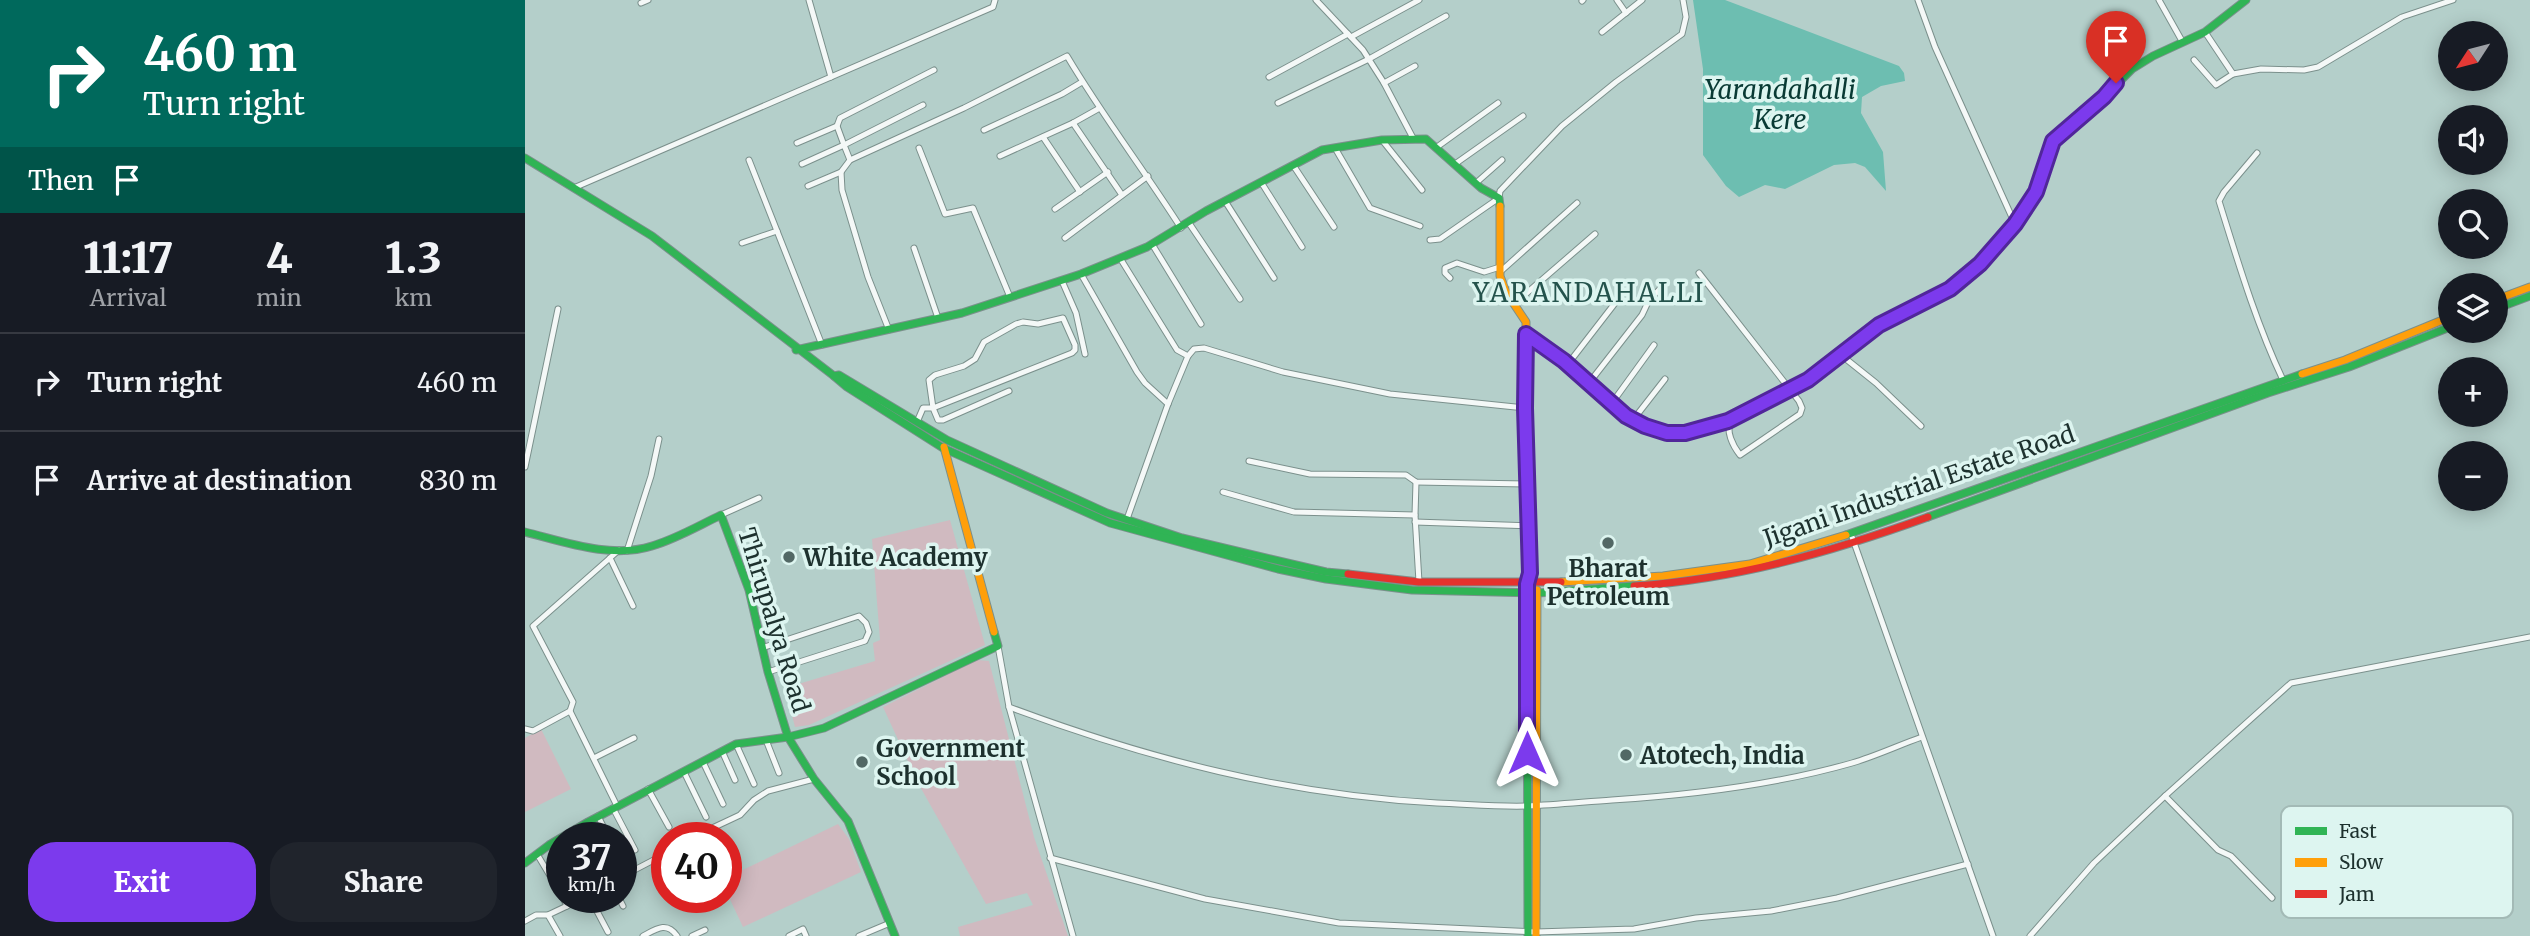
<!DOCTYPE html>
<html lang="en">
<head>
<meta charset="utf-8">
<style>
  :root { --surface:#171b24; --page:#20242c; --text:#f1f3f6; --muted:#9ea1a6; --line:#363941; --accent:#7c3aed }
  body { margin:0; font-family:Merriweather,serif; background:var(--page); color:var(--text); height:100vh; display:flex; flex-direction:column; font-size:26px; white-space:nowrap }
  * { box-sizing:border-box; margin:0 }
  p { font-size:23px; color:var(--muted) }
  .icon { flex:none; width:38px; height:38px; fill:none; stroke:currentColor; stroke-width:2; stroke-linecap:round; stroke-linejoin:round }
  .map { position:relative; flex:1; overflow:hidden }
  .details { display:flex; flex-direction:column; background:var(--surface); width:525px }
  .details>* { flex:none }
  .hud { background:#00695c; color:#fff; overflow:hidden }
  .needle { width:46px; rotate:234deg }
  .buttons { position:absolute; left:1913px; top:21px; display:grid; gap:14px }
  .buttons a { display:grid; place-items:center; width:70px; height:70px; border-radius:50%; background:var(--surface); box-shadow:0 4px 18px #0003; font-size:35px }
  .speed { position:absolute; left:21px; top:822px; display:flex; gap:14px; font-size:35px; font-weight:700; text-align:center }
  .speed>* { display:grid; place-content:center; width:91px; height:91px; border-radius:50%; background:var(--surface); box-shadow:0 4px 18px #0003; line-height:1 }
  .speed small { font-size:18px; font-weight:400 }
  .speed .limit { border:10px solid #d22; background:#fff; color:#111 }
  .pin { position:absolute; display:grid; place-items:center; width:60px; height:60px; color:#fff; margin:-72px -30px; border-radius:50% 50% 50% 0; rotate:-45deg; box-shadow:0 0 7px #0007 }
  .pin .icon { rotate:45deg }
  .me { position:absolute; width:77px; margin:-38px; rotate:0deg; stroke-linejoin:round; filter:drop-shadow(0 0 5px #0008) }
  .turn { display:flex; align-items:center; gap:24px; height:147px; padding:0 28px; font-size:32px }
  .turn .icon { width:91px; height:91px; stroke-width:2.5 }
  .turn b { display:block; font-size:49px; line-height:60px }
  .then { display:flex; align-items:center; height:66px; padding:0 28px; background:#0003; gap:14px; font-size:26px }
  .eta { display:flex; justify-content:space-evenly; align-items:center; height:119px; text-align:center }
  .eta b { font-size:42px; font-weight:800; line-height:49px }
  .action { display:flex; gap:14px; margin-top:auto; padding:14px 28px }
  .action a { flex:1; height:80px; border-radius:28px; background:var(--accent); color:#fff; font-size:28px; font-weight:800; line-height:80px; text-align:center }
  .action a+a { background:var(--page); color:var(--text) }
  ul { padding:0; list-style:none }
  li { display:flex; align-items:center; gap:21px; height:98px; padding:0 28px; border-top:2px solid var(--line) }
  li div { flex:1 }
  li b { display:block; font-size:26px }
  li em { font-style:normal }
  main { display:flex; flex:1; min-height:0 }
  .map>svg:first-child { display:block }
  .green { fill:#d0bac0 }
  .water { fill:#6dbeb1 }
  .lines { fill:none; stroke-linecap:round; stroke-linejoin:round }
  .street-casing { stroke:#7b908c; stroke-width:7 }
  .fast-casing { stroke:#7b908c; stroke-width:9 }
  .slow-casing { stroke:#7b908c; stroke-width:9 }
  .jam-casing { stroke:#7b908c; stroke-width:9 }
  .street { stroke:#f4f8f7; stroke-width:5 }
  .fast { stroke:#30b455; stroke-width:7 }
  .slow { stroke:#ff9f0a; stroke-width:7 }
  .jam { stroke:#e5322d; stroke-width:7 }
  .route-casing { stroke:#51269a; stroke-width:18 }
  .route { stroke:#7c3aed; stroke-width:12 }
  .poi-dot { fill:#526865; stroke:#ddf5f0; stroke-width:2.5 }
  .labels { text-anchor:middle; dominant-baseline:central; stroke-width:7; stroke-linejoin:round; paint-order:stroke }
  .street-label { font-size:24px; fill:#1d312e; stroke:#ddf5f0 }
  .poi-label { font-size:24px; font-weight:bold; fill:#1d312e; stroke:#ddf5f0; text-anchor:start }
  .water-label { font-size:26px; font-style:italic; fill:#093a34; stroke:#ddf5f0 }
  .neighbourhood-label { font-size:26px; letter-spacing:2px; fill:#24534c; stroke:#ddf5f0 }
  .key { fill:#ddf5f0; stroke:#a3bab6; stroke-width:2 }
  .key-label { font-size:19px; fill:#1d312e }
</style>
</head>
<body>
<main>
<section class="details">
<div class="hud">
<div class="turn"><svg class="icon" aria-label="right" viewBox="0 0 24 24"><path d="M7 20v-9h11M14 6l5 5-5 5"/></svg><div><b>460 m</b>Turn right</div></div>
<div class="then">Then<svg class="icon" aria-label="arrive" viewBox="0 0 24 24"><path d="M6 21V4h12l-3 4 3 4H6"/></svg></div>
</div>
<div class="eta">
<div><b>11:17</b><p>Arrival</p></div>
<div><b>4</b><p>min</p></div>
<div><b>1.3</b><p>km</p></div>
</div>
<ul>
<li><svg class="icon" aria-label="right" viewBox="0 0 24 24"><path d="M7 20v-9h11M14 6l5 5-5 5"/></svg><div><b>Turn right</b></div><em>460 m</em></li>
<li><svg class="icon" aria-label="arrive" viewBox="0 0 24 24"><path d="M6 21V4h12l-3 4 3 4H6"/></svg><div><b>Arrive at destination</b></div><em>830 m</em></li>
</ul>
<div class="action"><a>Exit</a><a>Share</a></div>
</section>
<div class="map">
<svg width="2005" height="936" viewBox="0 0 2005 936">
  <rect width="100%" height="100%" fill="#b4cfca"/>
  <g class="green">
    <path d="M425 520 460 645 284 725 270 727 260 688 350 661 348 643 355 640 347 539Z"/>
    <path d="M452 660 464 661 509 837 543 936H435L433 927 508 905 502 893 461 904 393 783 358 707Z"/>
    <path d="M16 729 46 789 0 812V738Z"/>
    <path d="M313 824 324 839 336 872 218 927 201 891V878Z"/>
  </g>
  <path class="water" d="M1168 0H1200L1374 66 1379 73 1380 81 1356 86 1337 97 1336 113 1358 152 1361 191 1340 167 1330 163 1309 165 1260 189 1240 185 1214 197 1201 186 1178 155V69Z"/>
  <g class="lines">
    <defs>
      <g id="street">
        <path d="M284 0 306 77"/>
        <path d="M791 0 838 50 859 83 888 138"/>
        <path d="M1092 0 1101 13"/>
        <path d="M1393 0 1410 47 1490 224"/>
        <path d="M1634 0 1657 41"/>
        <path d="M1057 1 1058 0"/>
        <path d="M116 3 123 0"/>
        <path d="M1077 32 1117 0"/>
        <path d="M1680 32 1708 74 1736 69 1779 70 1793 67 1877 17 1928 0"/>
        <path d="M826 37 894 0"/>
        <path d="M1669 60 1691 85 1708 74"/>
        <path d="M744 77 823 34"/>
        <path d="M859 83 890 66"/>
        <path d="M753 103 844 59 921 16"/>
        <path d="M548 123 597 195"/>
        <path d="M459 130 537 94 557 82"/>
        <path d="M518 137 555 192"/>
        <path d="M857 140 897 190"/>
        <path d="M272 143 312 126"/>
        <path d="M912 147 973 103"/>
        <path d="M394 148 420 214 448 208 485 297"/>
        <path d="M810 148 845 208 895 226"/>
        <path d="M1732 153 1699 192 1694 201C1713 262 1731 323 1758 380"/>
        <path d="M475 156 548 123 573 109"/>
        <path d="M224 160 297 345"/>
        <path d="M325 160 319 145 398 105"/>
        <path d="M277 164 319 145 312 126 315 118 409 70"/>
        <path d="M930 164 998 116"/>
        <path d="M768 165 809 227"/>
        <path d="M736 182 777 247"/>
        <path d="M951 183 977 160"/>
        <path d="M283 186 316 172"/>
        <path d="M51 187 468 7 470 0"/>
        <path d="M700 201 749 278"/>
        <path d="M530 209 583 172"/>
        <path d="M664 223 715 299"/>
        <path d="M540 238 623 176"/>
        <path d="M905 240 915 239 974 198 975 191 1037 126 1091 82 1157 34 1161 17 1158 0"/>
        <path d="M217 243 252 231"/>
        <path d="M627 244 676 324"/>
        <path d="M389 248 413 318"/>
        <path d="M595 258 652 350 663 356"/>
        <path d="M975 272 1052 203"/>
        <path d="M1174 273 1274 401 1277 408 1275 414 1215 455C1208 446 1200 431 1206 419"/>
        <path d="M556 274 612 372 620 383 643 404"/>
        <path d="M925 278 920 273V268L932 263 959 272 975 267"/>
        <path d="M537 281 551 313 560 354"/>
        <path d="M989 304 1070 234"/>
        <path d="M364 330 343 277 317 190 316 172 325 160 439 108 542 56C577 115 619 170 656 228"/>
        <path d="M1316 355 1351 383 1396 426"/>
        <path d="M1043 364 1094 298"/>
        <path d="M1064 383 1117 315 1124 300 1138 286"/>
        <path d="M1087 403 1129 345"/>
        <path d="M1108 420 1140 379"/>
        <path d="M392 422 398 408H408L404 380 410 375 439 366 450 359 459 342 491 324 498 322 513 324 538 318 550 345V350L547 353 408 408 413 420H418L484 391"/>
        <path d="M724 461 785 474 881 475 891 482 1003 484"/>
        <path d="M0 467 33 309"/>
        <path d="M891 482 890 515 894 582"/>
        <path d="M698 492 769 512 890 515"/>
        <path d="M196 515 234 498"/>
        <path d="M602 519 643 404 663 356 669 349 679 348 758 372 865 394 1000 408"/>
        <path d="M890 522 1005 526"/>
        <path d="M1326 534 1468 936"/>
        <path d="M102 551 126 476 134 439"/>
        <path d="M85 558 108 606"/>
        <path d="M473 646 484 707 548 936"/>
        <path d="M237 648 334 616 341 623 344 632 340 641 243 672"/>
        <path d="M484 707C623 759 762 795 912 803 942 804 972 807 1002 806 1030 805 1058 802 1087 800 1167 795 1250 785 1327 763 1351 756 1374 745 1397 737"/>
        <path d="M0 729 8 731 45 711"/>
        <path d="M241 740 254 773"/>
        <path d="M211 744 229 784"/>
        <path d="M197 751 210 780"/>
        <path d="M69 758 109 738"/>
        <path d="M178 762 198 804"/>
        <path d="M159 772 181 817"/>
        <path d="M123 789 144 827"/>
        <path d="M1640 796 1693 850 1706 856 1747 898"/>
        <path d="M92 806 45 711 48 702 8 626 94 550"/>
        <path d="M88 808 110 850"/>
        <path d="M73 816 84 838"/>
        <path d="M166 838 215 815 229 800 243 791 289 779"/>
        <path d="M12 854 37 896"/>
        <path d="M525 858 680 899 814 923 1011 932 1109 929 1171 918 1246 911 1312 898 1443 864"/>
        <path d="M96 877 142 853"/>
        <path d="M65 898 83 932"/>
        <path d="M94 898 98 906"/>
        <path d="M42 906 57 898"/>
        <path d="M23 915 35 936"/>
        <path d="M0 921 11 915H23L42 906 38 898"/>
        <path d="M118 936C131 929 142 921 152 936"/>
        <path d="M167 936 180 930"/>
        <path d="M264 936 278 929 281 936"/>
        <path d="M334 936 365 923"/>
        <path d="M1505 936 1569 863 1640 796 1766 683 2005 637"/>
      </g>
      <g id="fast">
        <path d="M0 158 127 236 309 376 314 375 422 440 582 513 657 538 801 572 823 574"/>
        <path d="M1970 309 2005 296"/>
        <path d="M1001 334 1039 361 1100 416 1120 426 1142 434 1160 433 1203 421 1283 380 1354 325 1425 289 1455 264 1490 224 1511 192 1528 141 1579 97 1607 69 1628 56 1680 32 1721 0"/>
        <path d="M271 350 437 313 556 274 622 247 681 211 797 150 857 140 901 139 956 188 974 198 975 206"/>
        <path d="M309 376 322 387 418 448 585 523 753 569 801 579 887 590 1013 593 1109 586"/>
        <path d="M1001 439 1005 573"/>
        <path d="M1403 517 1743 393 1824 367 1925 327"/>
        <path d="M0 532C40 542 86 559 127 546 151 539 173 526 196 515L224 590 243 672 263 737 289 779 323 821 370 936"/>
        <path d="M1321 535 1777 374"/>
        <path d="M0 863 24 845 63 822 211 744 263 737 299 728 473 646 469 632"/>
        <path d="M1003 936 1002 584 1005 573 1006 576"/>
      </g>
      <g id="slow">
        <path d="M975 206V276L981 292 1001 322V439"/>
        <path d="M1970 300 2005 287"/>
        <path d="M1777 374 1820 360 1925 317"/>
        <path d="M419 447 469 632"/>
        <path d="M1036 582 1138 576 1225 564 1321 535"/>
        <path d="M1011 936 1012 590"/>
      </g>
      <g id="jam">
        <path d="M823 574 894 582H1036"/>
        <path d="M1109 586C1212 579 1306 552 1403 517"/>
      </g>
    </defs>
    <use href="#street" class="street-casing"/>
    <use href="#fast" class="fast-casing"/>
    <use href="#slow" class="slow-casing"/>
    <use href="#jam" class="jam-casing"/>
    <use href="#street" class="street"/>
    <use href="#fast" class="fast"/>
    <use href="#slow" class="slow"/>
    <use href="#jam" class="jam"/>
  </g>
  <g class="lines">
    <defs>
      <path id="route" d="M1002 753V584L1005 573 1000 408 1001 334 1039 361 1101 416 1120 426 1142 433H1160L1203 421 1283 380 1354 325 1425 289 1455 264 1490 224 1511 192 1528 141 1579 97 1591 83"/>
    </defs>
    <use href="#route" class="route-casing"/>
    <use href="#route" class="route"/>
  </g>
  <g class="poi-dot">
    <circle cx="1083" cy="543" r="7"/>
    <circle cx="264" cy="557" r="7"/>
    <circle cx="1101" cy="755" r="7"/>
    <circle cx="337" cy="762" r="7"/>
  </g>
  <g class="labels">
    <g class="street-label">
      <text transform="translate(1394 486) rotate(-19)">Jigani Industrial Estate Road</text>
      <text transform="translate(249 620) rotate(73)">Thirupalya Road</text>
    </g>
    <g class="poi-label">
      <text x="278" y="557">White Academy</text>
      <text x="1083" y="568" text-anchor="middle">Bharat<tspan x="1083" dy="28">Petroleum</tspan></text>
      <text x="351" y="748">Government<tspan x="351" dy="28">School</tspan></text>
      <text x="1115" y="755">Atotech, India</text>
    </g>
    <g class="water-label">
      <text x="1255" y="89">Yarandahalli<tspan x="1255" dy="30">Kere</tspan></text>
    </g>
    <g class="neighbourhood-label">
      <text x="1064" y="292">YARANDAHALLI</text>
    </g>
  </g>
  <rect x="1756" y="806" width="232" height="112" rx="10" class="key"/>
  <rect x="1770" y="827" width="32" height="8" fill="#30b455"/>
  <rect x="1770" y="858" width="32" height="9" fill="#ff9f0a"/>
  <rect x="1770" y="890" width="32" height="8" fill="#e5322d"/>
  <g class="key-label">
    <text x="1814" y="838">Fast</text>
    <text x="1814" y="869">Slow</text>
    <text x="1814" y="901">Jam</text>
  </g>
</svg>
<div class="buttons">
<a><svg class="needle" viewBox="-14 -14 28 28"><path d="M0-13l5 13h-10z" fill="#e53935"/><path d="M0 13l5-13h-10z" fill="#9ea1a6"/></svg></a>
<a><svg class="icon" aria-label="sound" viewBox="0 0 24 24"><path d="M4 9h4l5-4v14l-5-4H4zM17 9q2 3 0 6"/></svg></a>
<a><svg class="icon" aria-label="search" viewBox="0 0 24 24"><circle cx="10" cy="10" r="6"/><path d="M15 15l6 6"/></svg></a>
<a><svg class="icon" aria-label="layers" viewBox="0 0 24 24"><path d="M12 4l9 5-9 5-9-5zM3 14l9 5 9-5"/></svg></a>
<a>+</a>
<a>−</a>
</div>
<div class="speed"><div>37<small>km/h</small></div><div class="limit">40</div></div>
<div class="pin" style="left:1591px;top:83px;background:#d93025"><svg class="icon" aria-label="arrive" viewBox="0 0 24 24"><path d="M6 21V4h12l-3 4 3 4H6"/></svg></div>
<svg class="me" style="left:1002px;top:753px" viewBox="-20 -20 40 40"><path d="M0-17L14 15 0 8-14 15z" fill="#7c3aed" stroke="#fff" stroke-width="4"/></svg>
</div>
</main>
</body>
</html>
